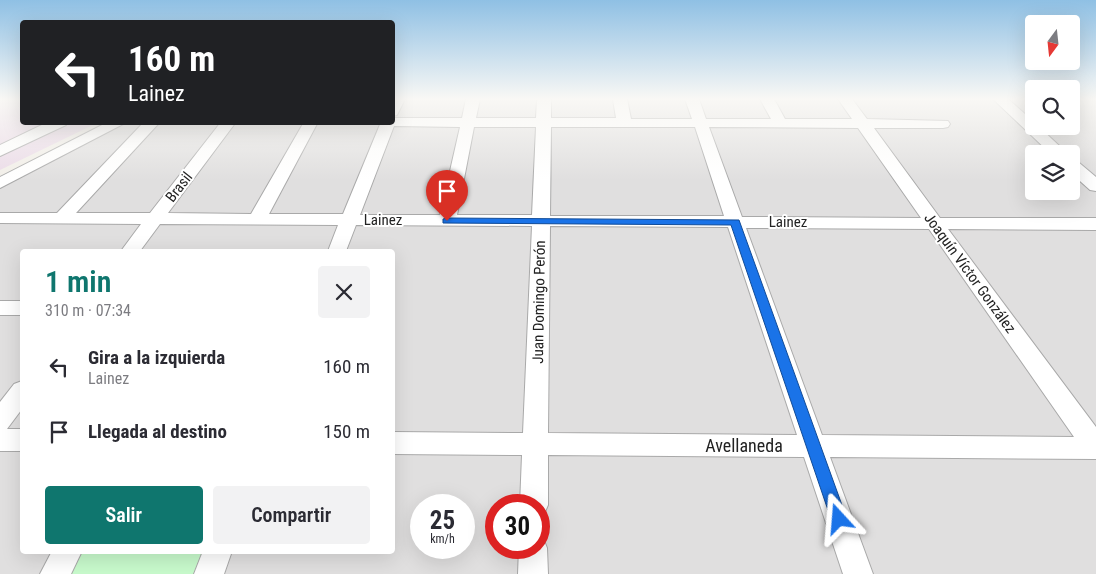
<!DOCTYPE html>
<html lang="es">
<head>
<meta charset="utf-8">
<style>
  :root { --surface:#fff; --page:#f2f2f3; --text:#2b2b33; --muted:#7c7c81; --accent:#0f766e }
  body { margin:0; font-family:"Roboto Condensed",sans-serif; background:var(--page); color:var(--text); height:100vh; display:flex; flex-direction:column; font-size:19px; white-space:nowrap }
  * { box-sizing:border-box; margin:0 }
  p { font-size:16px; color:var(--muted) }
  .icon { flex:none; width:28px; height:28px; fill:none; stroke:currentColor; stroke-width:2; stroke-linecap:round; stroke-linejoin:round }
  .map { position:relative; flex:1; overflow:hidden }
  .panel { position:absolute; left:20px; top:249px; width:375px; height:305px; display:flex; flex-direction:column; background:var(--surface); border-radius:5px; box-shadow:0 5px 20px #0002 }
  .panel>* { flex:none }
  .hud { position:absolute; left:20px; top:20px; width:375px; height:105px; border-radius:5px; box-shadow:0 5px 20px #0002; background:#202124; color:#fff; overflow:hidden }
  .needle { width:32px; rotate:195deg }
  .controls { position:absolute; left:1025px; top:15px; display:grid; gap:10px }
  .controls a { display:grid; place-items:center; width:55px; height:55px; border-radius:5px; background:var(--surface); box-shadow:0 5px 20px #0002; font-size:25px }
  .speed { position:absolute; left:410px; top:494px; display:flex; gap:10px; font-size:25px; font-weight:700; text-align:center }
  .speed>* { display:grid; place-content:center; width:65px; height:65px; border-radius:50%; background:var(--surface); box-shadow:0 5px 20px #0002; line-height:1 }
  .speed small { font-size:12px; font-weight:400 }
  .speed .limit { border:8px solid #d22; background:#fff; color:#111 }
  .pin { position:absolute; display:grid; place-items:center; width:42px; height:42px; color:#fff; margin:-51px -21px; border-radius:50% 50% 50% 0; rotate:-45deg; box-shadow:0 0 5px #0007 }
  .pin .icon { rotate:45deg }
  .me { position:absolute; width:55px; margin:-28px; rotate:341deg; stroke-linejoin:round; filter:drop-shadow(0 0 4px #0008) }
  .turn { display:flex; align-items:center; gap:18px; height:105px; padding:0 25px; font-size:22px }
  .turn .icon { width:65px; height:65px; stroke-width:2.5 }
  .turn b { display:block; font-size:35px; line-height:42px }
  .round { display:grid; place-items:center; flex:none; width:52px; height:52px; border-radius:5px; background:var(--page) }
  .summary { display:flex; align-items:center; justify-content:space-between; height:85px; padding:0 25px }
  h1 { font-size:30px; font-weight:600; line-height:38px; color:var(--accent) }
  .action { display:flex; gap:10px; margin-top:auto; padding:10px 25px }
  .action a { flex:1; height:58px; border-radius:5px; background:var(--accent); color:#fff; font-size:20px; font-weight:600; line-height:58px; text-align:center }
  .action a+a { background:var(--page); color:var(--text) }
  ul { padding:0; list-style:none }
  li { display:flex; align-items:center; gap:15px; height:65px; padding:0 25px }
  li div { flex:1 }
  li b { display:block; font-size:19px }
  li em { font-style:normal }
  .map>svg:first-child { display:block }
  .residential { fill:#e0dfdf; fill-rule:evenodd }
  .industrial { fill:#ebdbe8 }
  .park { fill:#c8facc }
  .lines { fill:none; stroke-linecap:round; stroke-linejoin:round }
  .minor-casing { stroke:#a9a9a9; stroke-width:2 }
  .minor { fill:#fff; fill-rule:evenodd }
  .route { fill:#1a73e8; stroke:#114b97 }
  .labels { text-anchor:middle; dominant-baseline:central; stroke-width:4; stroke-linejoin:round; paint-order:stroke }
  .street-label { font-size:15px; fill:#222; stroke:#fff }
  .near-street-label { font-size:18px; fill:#222; stroke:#fff }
</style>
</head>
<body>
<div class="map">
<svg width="1096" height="574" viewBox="0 0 1096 574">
  <rect width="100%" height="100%" fill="#f2efe9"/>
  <path class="residential" d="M393 99H1034V126H1071V99H1096V574H0V183L120 123 392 122ZM1034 154H1071V191H1034ZM22 251H392V551H22ZM421 505H464V548H421ZM496 505H539V548H496Z"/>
  <path class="industrial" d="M0 99H22V122L97 123 0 170Z"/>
  <path class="park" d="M68 551H218L209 574H55Z"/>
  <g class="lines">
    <defs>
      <g id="minor">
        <path d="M392 99H405L397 115 392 116Z"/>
        <path d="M466 99H480L476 118H536L537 99H551V118H616L613 99H627L631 119H692L685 99H699L706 119H771L760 99H774L785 119H852L838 99H852L867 119 948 121 950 124 948 127 943 128H874L940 218H1096V230L948 229 1096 427V459L830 457 873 574H843L804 457 548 455V505L544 514 539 516V505H520L522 455 392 454V432L523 433 532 226 356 225 346 251H328L338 225 160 224 140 251H121L141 224 0 223V213H57L144 122H160L76 213H150L221 122H236L168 213 251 214 304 122H318L269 214H343L381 122H392V118H462ZM394 126 460 127 440 215H360ZM474 127H536L532 215H457ZM551 127H695L724 216H550ZM709 127 858 128 921 218 742 217ZM550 226 728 227 797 435 548 433ZM746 228 929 229 1074 437 822 435Z"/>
        <path d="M993 99H1008L1034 122V126H1038L1068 154H1051Z"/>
        <path d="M48 122H68L66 125 0 156V145Z"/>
        <path d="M108 122H127L0 188V177Z"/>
        <path d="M1071 159 1077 161 1096 177V191L1090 190 1071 173Z"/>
        <rect x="0" y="301" width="22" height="14"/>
        <path d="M22 381V409L7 429H22V451H0V402L14 384Z"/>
        <path d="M539 536 543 538 547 548 548 574H518L519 548H539Z"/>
        <path d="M52 551H82L71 574H40Z"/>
        <path d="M203 551H232L224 574H194Z"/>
      </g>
    </defs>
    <use href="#minor" class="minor-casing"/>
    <use href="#minor" class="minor"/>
  </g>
  <linearGradient id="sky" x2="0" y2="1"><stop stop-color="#8fc0e4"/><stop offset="0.55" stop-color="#f9f8f5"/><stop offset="1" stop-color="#f9f8f5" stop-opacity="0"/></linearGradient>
  <rect width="1096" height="180" fill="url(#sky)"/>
  <path class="route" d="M447 218 739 220 847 519 844 524 839 526 833 524 831 519 731 225 443 223V219Z"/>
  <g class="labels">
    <g class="street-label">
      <text transform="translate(179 187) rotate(-52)">Brasil</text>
      <text x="383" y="220">Lainez</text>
      <text x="788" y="222">Lainez</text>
      <text transform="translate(970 273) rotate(54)">Joaquín Víctor González</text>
      <text transform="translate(539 302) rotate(-89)">Juan Domingo Perón</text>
    </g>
    <g class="near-street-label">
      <text x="744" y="445">Avellaneda</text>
    </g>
  </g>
</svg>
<div class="controls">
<a><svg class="needle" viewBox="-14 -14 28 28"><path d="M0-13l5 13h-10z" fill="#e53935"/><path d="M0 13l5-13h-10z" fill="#7c7c81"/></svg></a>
<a><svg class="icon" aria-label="search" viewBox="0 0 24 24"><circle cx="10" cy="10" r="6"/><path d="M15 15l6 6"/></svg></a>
<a><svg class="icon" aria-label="layers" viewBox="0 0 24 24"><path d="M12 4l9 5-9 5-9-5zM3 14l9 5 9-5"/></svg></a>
</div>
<div class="speed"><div>25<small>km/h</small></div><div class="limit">30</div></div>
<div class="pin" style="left:447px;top:221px;background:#d93025"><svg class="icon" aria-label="arrive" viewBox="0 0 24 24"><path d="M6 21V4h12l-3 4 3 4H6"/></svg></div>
<svg class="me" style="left:839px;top:519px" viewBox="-20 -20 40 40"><path d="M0-17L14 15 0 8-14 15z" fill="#1a73e8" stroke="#fff" stroke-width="4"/></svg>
<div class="hud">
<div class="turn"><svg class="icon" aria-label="left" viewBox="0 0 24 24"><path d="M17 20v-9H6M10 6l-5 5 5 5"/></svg><div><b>160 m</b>Lainez</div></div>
</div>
<section class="panel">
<div class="summary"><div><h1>1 min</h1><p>310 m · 07:34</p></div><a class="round"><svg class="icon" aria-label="close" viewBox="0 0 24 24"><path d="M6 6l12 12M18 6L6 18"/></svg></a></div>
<ul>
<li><svg class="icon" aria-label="left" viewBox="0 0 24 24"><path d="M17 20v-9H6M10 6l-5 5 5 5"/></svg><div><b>Gira a la izquierda</b><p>Lainez</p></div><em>160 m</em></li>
<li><svg class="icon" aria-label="arrive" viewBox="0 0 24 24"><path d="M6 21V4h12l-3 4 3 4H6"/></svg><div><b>Llegada al destino</b></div><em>150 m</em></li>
</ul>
<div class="action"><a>Salir</a><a>Compartir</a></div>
</section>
</div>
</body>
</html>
